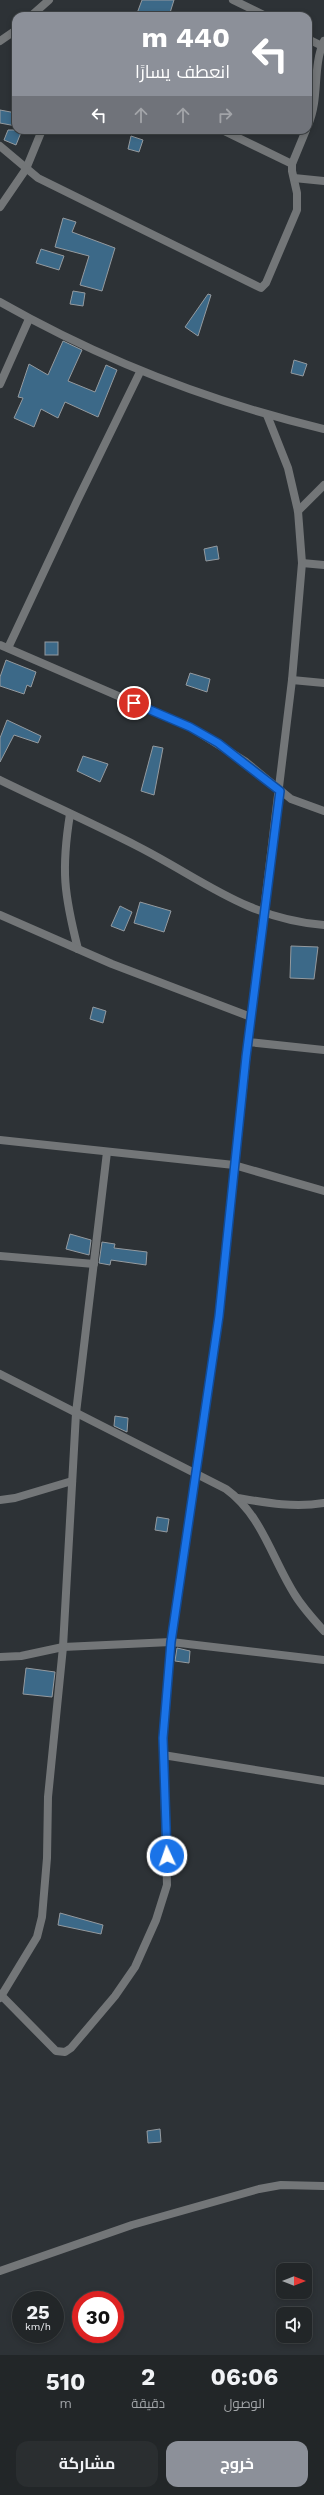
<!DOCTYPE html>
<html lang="ar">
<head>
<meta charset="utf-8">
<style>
  :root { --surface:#222628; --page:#2a2e30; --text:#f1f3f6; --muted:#a2a5a8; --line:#3f4345; --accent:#8c9099 }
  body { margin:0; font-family:"Work Sans",Cairo,sans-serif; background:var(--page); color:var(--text); direction:rtl; height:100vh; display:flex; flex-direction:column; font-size:15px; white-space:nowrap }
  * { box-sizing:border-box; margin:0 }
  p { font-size:13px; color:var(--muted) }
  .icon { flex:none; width:22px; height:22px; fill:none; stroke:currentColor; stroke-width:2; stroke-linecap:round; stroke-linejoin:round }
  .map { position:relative; height:2355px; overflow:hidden; direction:ltr }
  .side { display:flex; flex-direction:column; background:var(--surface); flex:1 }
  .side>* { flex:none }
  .guide { position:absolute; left:12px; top:12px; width:300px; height:122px; border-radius:12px; box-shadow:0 2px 6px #0003,0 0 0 1px var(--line); direction:rtl; background:#8c9099; color:#fff; overflow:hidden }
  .needle { width:26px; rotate:90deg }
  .tools { position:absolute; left:276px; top:2263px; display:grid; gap:8px }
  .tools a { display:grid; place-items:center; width:36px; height:36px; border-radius:8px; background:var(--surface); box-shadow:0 2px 6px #0003,0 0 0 1px var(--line); font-size:20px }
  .speed { position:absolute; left:12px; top:2291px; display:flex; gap:8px; font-size:20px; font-weight:700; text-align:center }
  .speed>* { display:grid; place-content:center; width:52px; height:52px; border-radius:50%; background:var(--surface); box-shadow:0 2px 6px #0003,0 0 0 1px var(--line); line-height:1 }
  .speed small { font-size:10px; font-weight:400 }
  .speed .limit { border:6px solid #d22; background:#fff; color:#111 }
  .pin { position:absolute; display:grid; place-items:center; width:34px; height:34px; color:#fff; margin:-17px; border:2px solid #fff; border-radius:50%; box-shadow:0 1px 4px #0007 }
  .me { position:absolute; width:44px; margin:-22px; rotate:357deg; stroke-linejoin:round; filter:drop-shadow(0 0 3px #0008) }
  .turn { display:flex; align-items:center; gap:14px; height:84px; padding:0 16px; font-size:18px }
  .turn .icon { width:52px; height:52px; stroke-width:2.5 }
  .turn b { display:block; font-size:28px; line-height:34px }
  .lanes { display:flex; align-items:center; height:38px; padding:0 16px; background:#0003; justify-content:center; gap:20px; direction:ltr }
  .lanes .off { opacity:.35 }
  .eta { display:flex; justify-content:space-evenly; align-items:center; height:68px; text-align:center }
  .eta b { font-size:24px; font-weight:700; line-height:28px }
  .primary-button { display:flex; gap:8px; margin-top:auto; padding:8px 16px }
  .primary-button a { flex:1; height:46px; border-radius:12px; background:var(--accent); color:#fff; font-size:16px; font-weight:700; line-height:46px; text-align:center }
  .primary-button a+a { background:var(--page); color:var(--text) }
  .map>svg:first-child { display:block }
  .building { fill:#3c6988; stroke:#949a9f }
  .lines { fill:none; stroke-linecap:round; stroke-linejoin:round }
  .minor { stroke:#737678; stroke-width:8 }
  .route-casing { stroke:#114b97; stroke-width:10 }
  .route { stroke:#1a73e8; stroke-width:7 }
</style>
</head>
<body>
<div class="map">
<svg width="324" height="2355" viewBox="0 0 324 2355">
  <rect width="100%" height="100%" fill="#2d3236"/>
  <g class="building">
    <path d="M142 0H174L169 16H136Z"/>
    <path d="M0 110 16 113V126L0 123Z"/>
    <path d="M8 130H22L16 145 4 140Z"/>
    <path d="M131 136 143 140 139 152 128 149Z"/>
    <path d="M63 218 76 222 72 232 115 248 102 291 80 285 89 256 55 247Z"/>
    <path d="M41 249 64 256 59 270 36 263Z"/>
    <path d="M73 291 85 293 83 306 70 304Z"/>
    <path d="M208 294 211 295 198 336 185 327Z"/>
    <path d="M63 341 82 350 68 381 95 392 106 365 117 370 98 417 65 402 58 418 41 409 34 427 14 418 23 398 18 397 29 364 48 375Z"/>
    <path d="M294 360 307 364 303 376 291 373Z"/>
    <path d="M217 546 219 559 206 561 204 549Z"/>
    <rect x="45" y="642" width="13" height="13"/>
    <path d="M6 660 36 672 31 687 27 685 24 694 0 686V677Z"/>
    <path d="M190 673 210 679 207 692 186 685Z"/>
    <path d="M7 720 41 736 38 743 14 735 0 762V738Z"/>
    <path d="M153 746 163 748 154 795 141 791Z"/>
    <path d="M83 756 108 764 100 782 77 771Z"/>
    <path d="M140 902 171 911 164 932 134 923Z"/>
    <path d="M120 906 132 912 124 931 111 926Z"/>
    <path d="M291 946 318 947 314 979 290 978Z"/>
    <path d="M93 1007 106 1011 103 1023 90 1019Z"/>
    <path d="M70 1234 91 1240 89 1255 66 1249Z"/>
    <path d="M102 1242 115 1244 114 1248 147 1252 146 1265 111 1260 110 1265 99 1263Z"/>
    <path d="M115 1416 128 1418 127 1432 114 1426Z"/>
    <path d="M157 1517 169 1519 167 1532 155 1530Z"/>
    <path d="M177 1648 190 1651 189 1663 175 1661Z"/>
    <path d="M26 1668 55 1672 52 1697 23 1694Z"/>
    <path d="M60 1913 103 1925 101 1934 58 1925Z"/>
    <path d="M160 2129 161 2142 148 2143 147 2131Z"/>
  </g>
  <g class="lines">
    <g class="minor">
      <path d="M233 0 266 16"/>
      <path d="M31 16 49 0"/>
      <path d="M308 39 322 46"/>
      <path d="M0 41 16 30"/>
      <path d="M308 125C320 98 312 67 324 41"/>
      <path d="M222 130 292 164"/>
      <path d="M0 146 38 178 261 288 266 283 297 210V193L292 171V164L306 130"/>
      <path d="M294 178 324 181"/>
      <path d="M0 207 26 169 42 130"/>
      <path d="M0 302C102 360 210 402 324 429"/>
      <path d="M0 384 29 319"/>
      <path d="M298 511 324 485"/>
      <path d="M302 563 324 565"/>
      <path d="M0 645 190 727 246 762 291 799 324 811"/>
      <path d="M8 648 77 501 140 372"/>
      <path d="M292 680 324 683"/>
      <path d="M0 780C45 802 92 823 137 846 202 879 247 919 324 925"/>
      <path d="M70 814C61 870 64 894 78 949"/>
      <path d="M0 915 112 964 251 1017"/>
      <path d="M248 1042 324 1050"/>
      <path d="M0 1140 234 1165 324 1191"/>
      <path d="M0 1256 94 1264"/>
      <path d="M0 1374 226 1489C262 1515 272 1559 295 1595 303 1608 314 1620 324 1631"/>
      <path d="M238 1498C267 1503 295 1508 324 1503"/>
      <path d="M0 1500 15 1498 72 1481"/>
      <path d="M0 1657 21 1656 63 1647 171 1642 324 1660"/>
      <path d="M163 1755 324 1781"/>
      <path d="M0 1994 56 2051 65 2052 71 2048 115 1996 135 1967 156 1920 167 1885 163 1738 171 1642 219 1315 248 1042 292 680 302 563 298 511 288 468 267 415"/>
      <path d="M0 1998 37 1937 42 1917 47 1858 48 1797 63 1647 76 1413 107 1152"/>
      <path d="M0 2271 132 2225 259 2189 281 2185 324 2186"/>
    </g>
  </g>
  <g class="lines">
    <defs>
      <path id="route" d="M134 703 190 727 218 743 280 791 246 1057 219 1316 171 1642 163 1738 167 1856"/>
    </defs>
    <use href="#route" class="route-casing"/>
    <use href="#route" class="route"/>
  </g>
</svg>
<div class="tools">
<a><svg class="needle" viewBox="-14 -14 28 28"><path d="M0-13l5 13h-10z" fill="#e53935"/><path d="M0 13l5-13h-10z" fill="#a2a5a8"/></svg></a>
<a><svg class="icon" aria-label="sound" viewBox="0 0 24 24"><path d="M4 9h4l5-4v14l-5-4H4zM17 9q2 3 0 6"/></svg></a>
</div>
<div class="speed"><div>25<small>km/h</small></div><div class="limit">30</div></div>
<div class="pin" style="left:134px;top:703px;background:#d93025"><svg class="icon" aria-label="arrive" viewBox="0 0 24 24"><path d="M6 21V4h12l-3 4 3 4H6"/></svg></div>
<svg class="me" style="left:167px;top:1856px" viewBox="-20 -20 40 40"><circle r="17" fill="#1a73e8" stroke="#fff" stroke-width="3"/><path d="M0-11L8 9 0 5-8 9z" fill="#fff"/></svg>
<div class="guide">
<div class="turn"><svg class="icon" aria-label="left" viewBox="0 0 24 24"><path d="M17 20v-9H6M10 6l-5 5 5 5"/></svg><div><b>440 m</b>انعطف يسارًا</div></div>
<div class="lanes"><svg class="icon" aria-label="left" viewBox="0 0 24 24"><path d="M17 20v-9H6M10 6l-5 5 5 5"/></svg><svg class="icon off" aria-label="ahead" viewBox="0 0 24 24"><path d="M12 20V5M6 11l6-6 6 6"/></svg><svg class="icon off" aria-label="ahead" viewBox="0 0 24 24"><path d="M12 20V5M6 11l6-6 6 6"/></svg><svg class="icon off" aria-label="right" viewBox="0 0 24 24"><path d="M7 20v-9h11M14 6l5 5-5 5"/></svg></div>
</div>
</div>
<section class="side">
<div class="eta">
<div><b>06:06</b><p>الوصول</p></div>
<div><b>2</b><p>دقيقة</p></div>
<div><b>510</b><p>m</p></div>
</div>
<div class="primary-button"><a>خروج</a><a>مشاركة</a></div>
</section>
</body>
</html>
